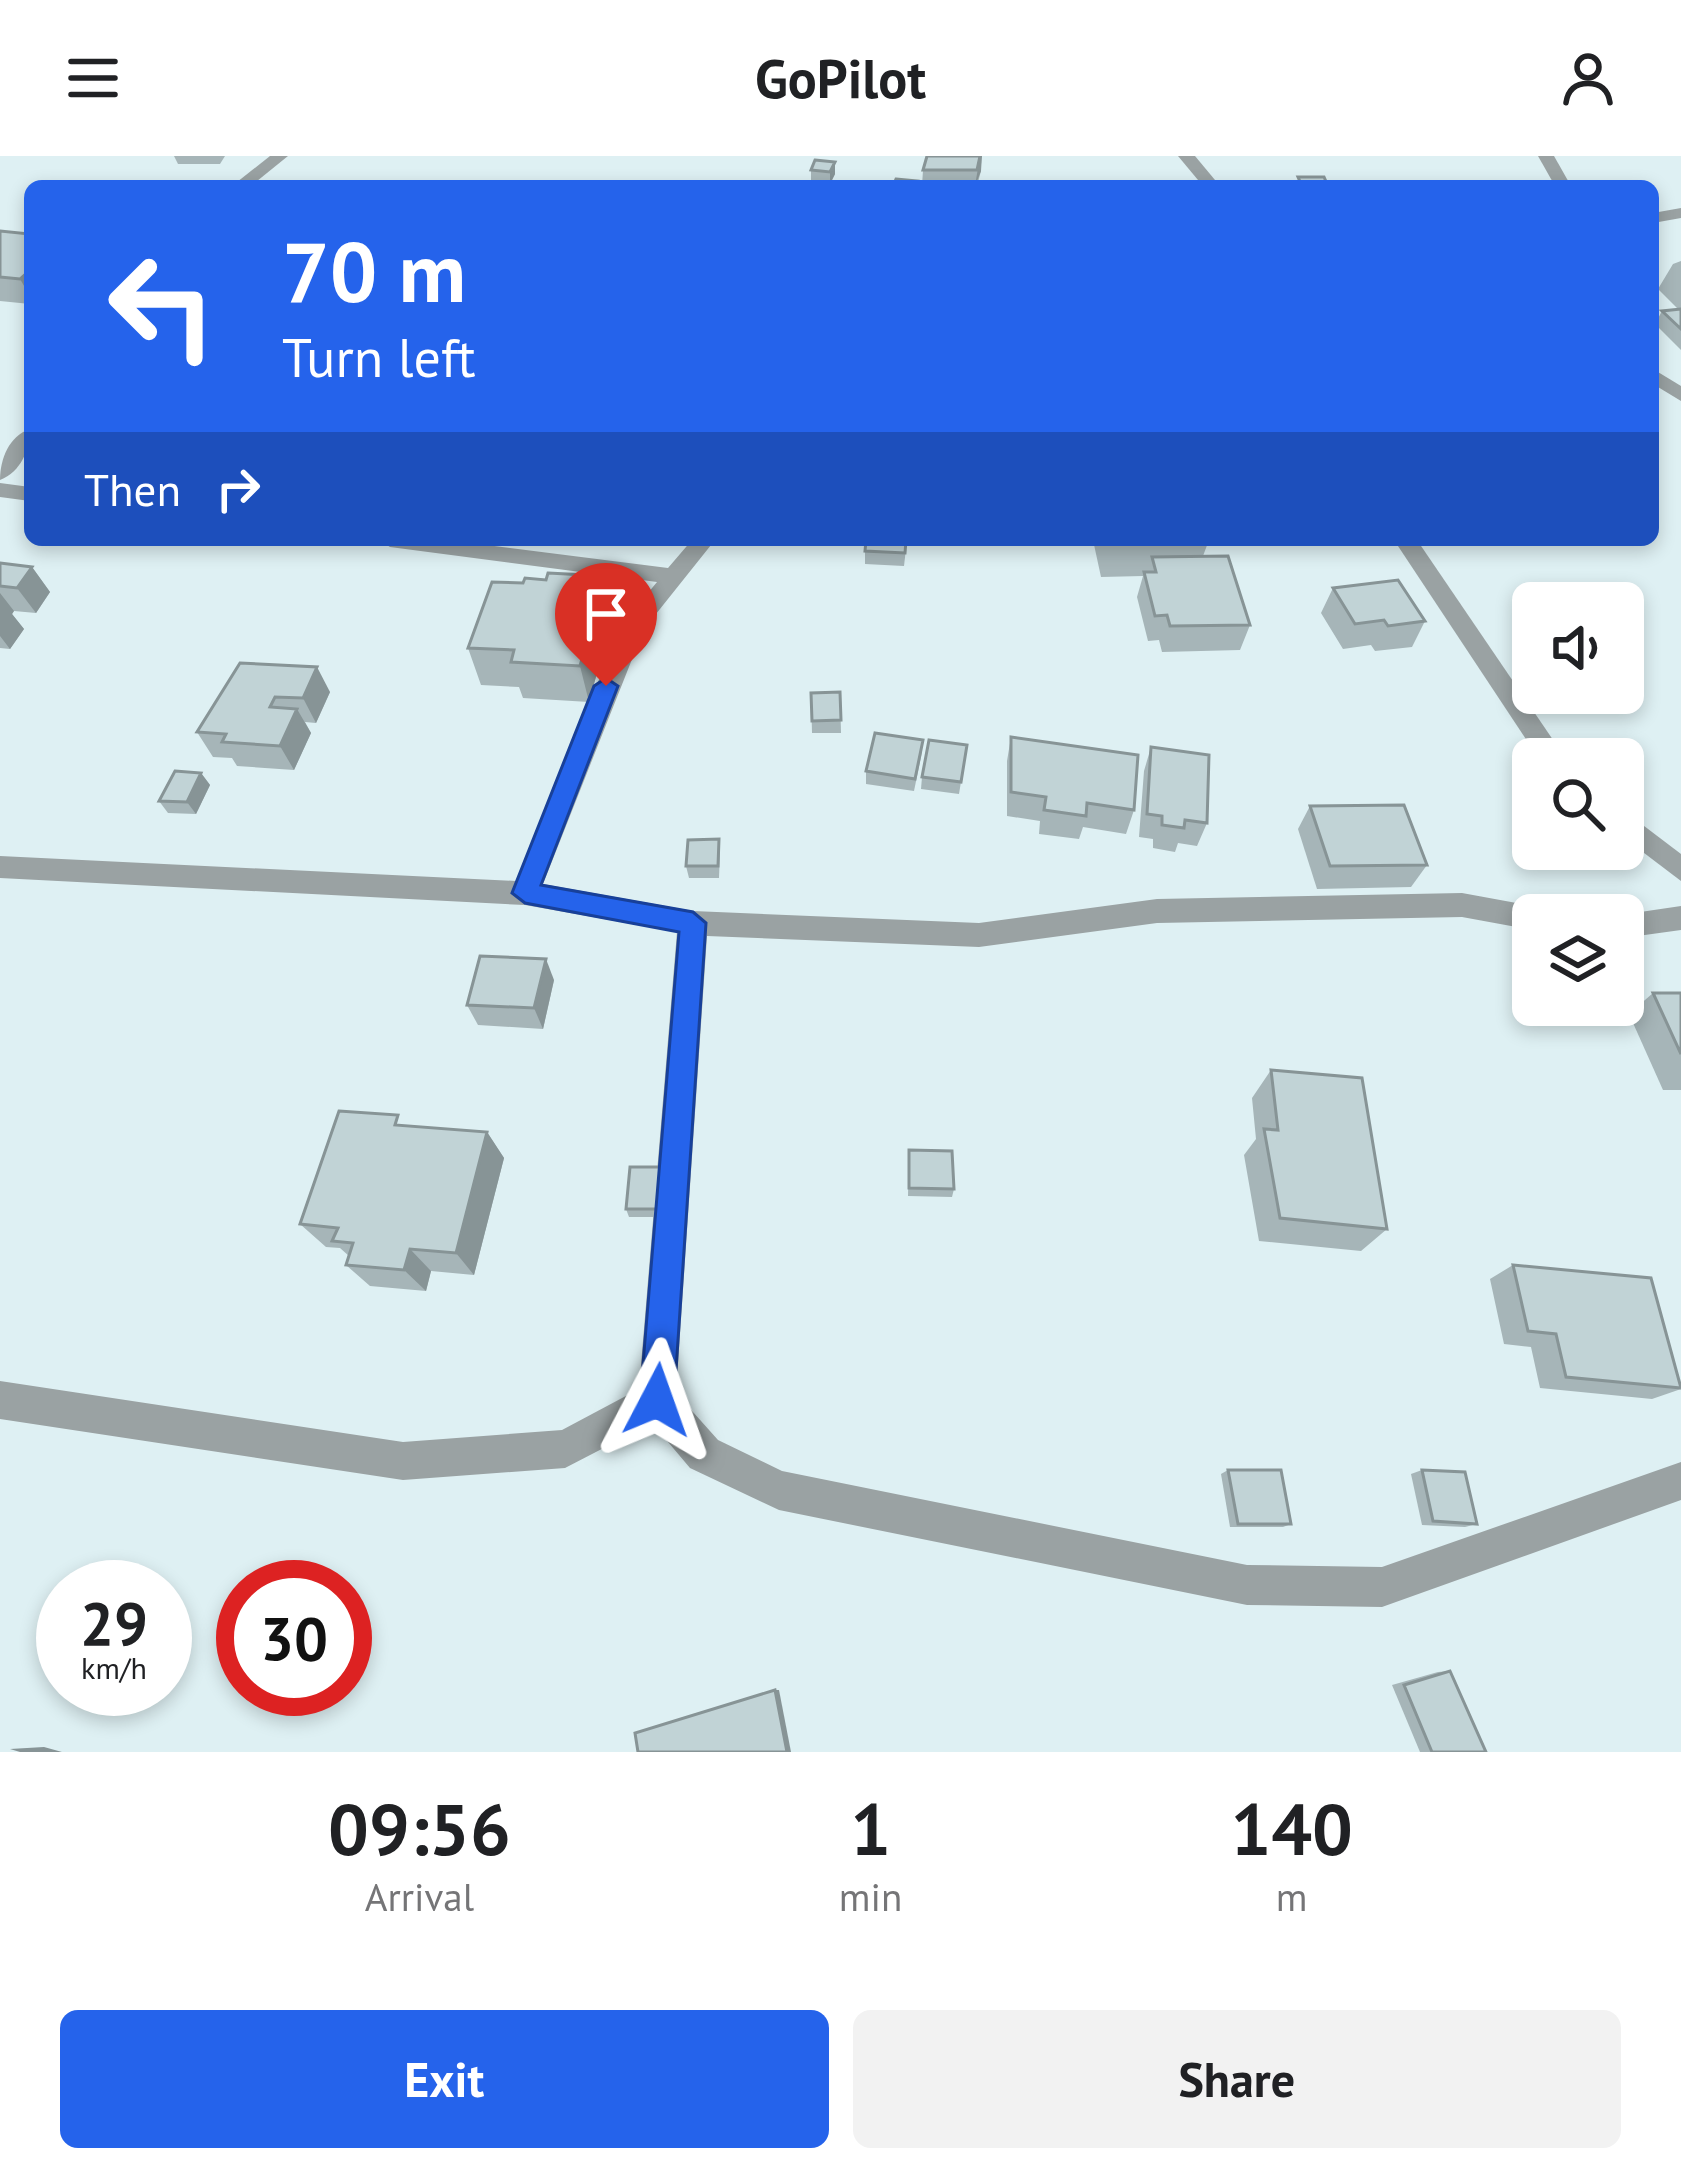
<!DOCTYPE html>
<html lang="en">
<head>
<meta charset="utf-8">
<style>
  :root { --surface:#fff; --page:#f2f2f2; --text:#202124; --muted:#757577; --accent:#2563eb }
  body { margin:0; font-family:"PT Sans",sans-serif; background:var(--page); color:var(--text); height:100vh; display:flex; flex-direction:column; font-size:45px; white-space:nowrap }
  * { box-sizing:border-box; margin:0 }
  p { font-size:39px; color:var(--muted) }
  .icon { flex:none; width:66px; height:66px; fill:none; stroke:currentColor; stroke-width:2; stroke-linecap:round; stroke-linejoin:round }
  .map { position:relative; height:1596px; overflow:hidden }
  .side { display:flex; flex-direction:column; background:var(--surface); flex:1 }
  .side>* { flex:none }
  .top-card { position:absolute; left:24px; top:24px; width:1635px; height:366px; border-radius:18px; box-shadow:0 6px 18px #0003; background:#2563eb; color:#fff; overflow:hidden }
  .tools { position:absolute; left:1512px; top:426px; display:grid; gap:24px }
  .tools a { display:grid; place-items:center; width:132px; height:132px; border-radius:18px; background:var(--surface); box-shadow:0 6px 18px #0003; font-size:60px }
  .speed { position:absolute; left:36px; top:1404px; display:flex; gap:24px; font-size:60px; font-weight:700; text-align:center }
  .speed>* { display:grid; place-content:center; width:156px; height:156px; border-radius:50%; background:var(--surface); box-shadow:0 6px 18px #0003; line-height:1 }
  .speed small { font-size:30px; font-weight:400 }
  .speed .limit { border:18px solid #d22; background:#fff; color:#111 }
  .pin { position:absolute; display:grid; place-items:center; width:102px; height:102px; color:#fff; margin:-123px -51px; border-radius:50% 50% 50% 0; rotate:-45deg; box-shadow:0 0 12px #0007 }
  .pin .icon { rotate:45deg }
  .me { position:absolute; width:132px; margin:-66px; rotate:4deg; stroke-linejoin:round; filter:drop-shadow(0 0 9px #0008) }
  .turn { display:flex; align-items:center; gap:42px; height:252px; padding:0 60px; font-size:54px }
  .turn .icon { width:156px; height:156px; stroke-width:2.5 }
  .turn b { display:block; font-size:84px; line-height:102px }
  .then { display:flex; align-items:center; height:114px; padding:0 60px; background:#0003; gap:24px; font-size:45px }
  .eta { display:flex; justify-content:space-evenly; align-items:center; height:204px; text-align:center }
  .eta b { font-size:72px; font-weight:700; line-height:84px }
  .button { display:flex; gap:24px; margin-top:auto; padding:24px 60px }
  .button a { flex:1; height:138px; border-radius:18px; background:var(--accent); color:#fff; font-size:48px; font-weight:700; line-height:138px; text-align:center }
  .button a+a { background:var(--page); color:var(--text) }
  header { display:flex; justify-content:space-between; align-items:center; height:156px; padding:0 60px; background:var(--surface); font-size:54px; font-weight:700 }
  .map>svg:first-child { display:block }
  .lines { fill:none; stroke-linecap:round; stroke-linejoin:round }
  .minor { fill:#9aa2a3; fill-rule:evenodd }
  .wall { fill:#a6b5b8 }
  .shaded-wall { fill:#879496 }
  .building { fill:#c1d3d6; stroke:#879496; stroke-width:3 }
  .route { fill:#2563eb; stroke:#184099; stroke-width:3 }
</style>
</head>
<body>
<header><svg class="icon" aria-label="menu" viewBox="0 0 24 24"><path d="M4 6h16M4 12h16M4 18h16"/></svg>GoPilot<svg class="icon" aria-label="person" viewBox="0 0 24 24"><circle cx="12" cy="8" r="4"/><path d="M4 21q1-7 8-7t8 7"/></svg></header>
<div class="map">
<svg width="1681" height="1596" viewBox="0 0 1681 1596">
  <rect width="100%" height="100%" fill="#def0f3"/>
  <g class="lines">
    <g class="minor">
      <path d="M270 0H288L251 30H232Z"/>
      <path d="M1178 0H1195L1220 30H1203Z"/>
      <path d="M1538 0H1554L1571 30H1555Z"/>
      <path d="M1681 52V62L1653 67V57Z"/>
      <path d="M1653 213 1681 230V245L1653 228Z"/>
      <path d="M30 273C30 293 21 316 0 324 0 303 9 280 30 273Z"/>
      <path d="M0 327 30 331V345L0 341Z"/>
      <path d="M379 384H448L668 412 692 384H715L644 473 543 728 693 755 979 767 1157 743 1462 737 1533 750 1546 759H1533V774L1462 761 1157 767 979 791 707 780 676 1237 718 1284 782 1315 1247 1409 1382 1411 1681 1306V1344L1382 1451 1247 1449 779 1354 690 1312 652 1267 565 1312 403 1324 0 1263V1225L403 1286 562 1274 639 1233 677 776 525 749 0 722V700L516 725 621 470 657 426 390 391Z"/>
      <path d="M1394 384H1417L1566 603H1539Z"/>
      <path d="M1623 654 1681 698V725L1623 681Z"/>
      <path d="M1681 750V774L1623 782 1620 759Z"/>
    </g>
  </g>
  <g class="wall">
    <path d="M174 0H225L220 8H178Z"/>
    <path d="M835 6V18L830 28 811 26V14Z"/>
    <path d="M923 14 981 15 977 30H922Z"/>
    <path d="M0 75 30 78V148L0 145Z"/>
    <path d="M1681 105V194L1655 168 1662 155 1679 154 1658 133 1673 108Z"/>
    <path d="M907 384 904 410 865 408V395Z"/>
    <path d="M1093 384H1209L1203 400 1250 469 1240 494 1162 496 1159 484 1148 485 1137 441 1143 420 1101 421Z"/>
    <path d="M0 407 32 411 50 436 36 457 14 455 12 458 24 473 10 493 0 492Z"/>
    <path d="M585 419 588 432 610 470 589 546 523 542 519 531 481 529 468 492 523 427Z"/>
    <path d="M1333 432 1425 465 1412 491 1375 495 1371 489 1343 493 1321 457Z"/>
    <path d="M240 507 330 536 316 567 305 566 311 577 294 614 237 610 232 602 213 601 197 576Z"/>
    <path d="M840 536 841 577H812L811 537Z"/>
    <path d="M1011 581 1134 654 1126 678 1083 671 1079 683 1039 678 1040 665 1007 660V605Z"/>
    <path d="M967 589 959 638 921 633 922 621Z"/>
    <path d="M1151 591 1207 667 1197 690 1178 687 1175 696 1153 692V683L1139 681 1144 615Z"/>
    <path d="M922 596 914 635 866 628V615Z"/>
    <path d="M201 617 210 629 196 658 168 657 159 645Z"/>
    <path d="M1310 650 1427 709 1411 731 1317 733 1298 673Z"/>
    <path d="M720 695 719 722H689L686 710Z"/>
    <path d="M554 824 543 873 478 869 467 849Z"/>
    <path d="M1653 837H1681V934H1663L1629 858Z"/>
    <path d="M1271 914 1387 1073 1361 1095 1259 1085 1244 999 1256 983 1252 942Z"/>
    <path d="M406 970 487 976 504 1002 474 1119 431 1115 426 1135 370 1130 346 1109 349 1100 340 1092 326 1091 300 1068Z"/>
    <path d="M909 994 954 1033 952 1041 908 1040Z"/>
    <path d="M672 1019 669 1061H629L626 1053Z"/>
    <path d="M1513 1109 1681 1233 1652 1243 1540 1232 1531 1191 1504 1188 1490 1123Z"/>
    <path d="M1228 1314 1291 1368 1283 1371H1230L1221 1318Z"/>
    <path d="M1422 1314 1477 1368 1465 1371 1422 1369 1411 1318Z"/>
    <path d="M1450 1515 1486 1596H1420L1392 1529 1438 1516Z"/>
  </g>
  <g class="shaded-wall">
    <path d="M980 0H982L981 15 975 30Z"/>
    <path d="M835 6V18L830 28V16Z"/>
    <path d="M30 114V140L20 123Z"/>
    <path d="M32 411 50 436 36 457 17 432Z"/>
    <path d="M602 433 610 470 589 546 580 510Z"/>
    <path d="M0 437 14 455 12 458 24 473 10 493 0 480Z"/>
    <path d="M317 511 330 536 316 567 303 542Z"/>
    <path d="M297 553 311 577 294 614 280 590Z"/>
    <path d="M201 617 210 629 196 658 187 646Z"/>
    <path d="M546 803 554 824 543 873 534 852Z"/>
    <path d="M487 976 504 1002 474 1119 456 1097Z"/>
    <path d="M669 1011 672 1019 669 1061 666 1053Z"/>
    <path d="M410 1093 431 1115 426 1135 404 1114Z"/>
    <path d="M775 1534H779L791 1596H787Z"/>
    <path d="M44 1591 62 1596H20L10 1593Z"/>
  </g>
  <g class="building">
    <path d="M927 0H980L977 14H923Z"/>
    <path d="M815 4 835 6 830 16 811 14Z"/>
    <path d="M1298 21H1324L1328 30H1302Z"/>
    <path d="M896 23 918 25 917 30H893Z"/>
    <path d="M443 26 466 27 465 30H441Z"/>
    <path d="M0 75 30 78V114L20 123 0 121Z"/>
    <path d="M1681 153V173L1662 155Z"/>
    <path d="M866 384H906L905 397 865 395Z"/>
    <path d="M1228 400 1250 469 1170 470 1167 459 1155 460 1144 416H1156L1152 401Z"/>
    <path d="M0 407 32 411 17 432 0 430Z"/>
    <path d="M548 417 585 419 581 432 602 433 580 510 511 506 514 494 468 492 492 426 523 427 525 422 546 424Z"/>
    <path d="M1398 424 1425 465 1388 470 1384 464 1355 468 1333 432Z"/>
    <path d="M240 507 317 511 303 542 275 541 270 551 297 553 280 590 222 586 226 578 197 576Z"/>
    <path d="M840 536 841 564 812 565 811 537Z"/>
    <path d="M875 577 923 584 915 623 866 615Z"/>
    <path d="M1011 581 1138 599 1134 654 1087 647 1086 660 1044 654 1046 641 1011 636Z"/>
    <path d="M929 584 967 589 961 626 922 621Z"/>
    <path d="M1151 591 1209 599 1207 667 1185 664 1184 672 1162 669V660L1147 658Z"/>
    <path d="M175 615 201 617 187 646 159 645Z"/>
    <path d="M1404 649 1427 709 1330 710 1310 650Z"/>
    <path d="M719 683 718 710H686L688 684Z"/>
    <path d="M480 800 546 803 534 852 467 849Z"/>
    <path d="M1653 837H1681V898Z"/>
    <path d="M1271 914 1362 922 1387 1073 1280 1062 1264 973 1278 974Z"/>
    <path d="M339 955 398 959 395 969 487 976 456 1097 410 1093 404 1114 346 1109 353 1087 332 1085 338 1072 300 1068Z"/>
    <path d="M909 994 952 995 954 1033 909 1032Z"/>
    <path d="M630 1011H669L666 1053H626Z"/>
    <path d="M1513 1109 1651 1122 1681 1232 1566 1221 1556 1178 1528 1175Z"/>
    <path d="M1228 1314H1281L1291 1368H1238Z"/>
    <path d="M1422 1314 1465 1316 1477 1368 1433 1365Z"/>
    <path d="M1450 1515 1486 1596H1432L1404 1529Z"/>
    <path d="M775 1534 787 1596H638L635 1577Z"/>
  </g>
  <path class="route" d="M606 522 618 530 541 729 693 756 706 767 674 1244 669 1257 657 1262 645 1257 640 1244 679 776 525 747 512 737 594 530Z"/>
</svg>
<div class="tools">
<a><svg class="icon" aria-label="sound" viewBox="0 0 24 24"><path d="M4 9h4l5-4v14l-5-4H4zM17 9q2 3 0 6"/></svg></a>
<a><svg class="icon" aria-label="search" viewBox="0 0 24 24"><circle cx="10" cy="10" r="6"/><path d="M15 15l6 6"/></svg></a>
<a><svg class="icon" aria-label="layers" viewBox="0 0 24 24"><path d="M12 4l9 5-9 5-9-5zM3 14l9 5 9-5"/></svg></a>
</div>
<div class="speed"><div>29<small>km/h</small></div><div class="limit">30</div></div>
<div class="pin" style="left:606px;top:530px;background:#d93025"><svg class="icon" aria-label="arrive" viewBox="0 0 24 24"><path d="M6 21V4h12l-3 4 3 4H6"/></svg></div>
<svg class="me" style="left:657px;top:1244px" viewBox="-20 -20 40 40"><path d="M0-17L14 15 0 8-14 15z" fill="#2563eb" stroke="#fff" stroke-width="4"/></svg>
<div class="top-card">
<div class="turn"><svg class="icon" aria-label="left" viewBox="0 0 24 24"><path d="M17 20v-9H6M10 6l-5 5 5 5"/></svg><div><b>70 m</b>Turn left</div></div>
<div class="then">Then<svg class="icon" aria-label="right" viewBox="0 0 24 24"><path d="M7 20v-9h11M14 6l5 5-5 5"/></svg></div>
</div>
</div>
<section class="side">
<div class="eta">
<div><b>09:56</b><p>Arrival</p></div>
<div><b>1</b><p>min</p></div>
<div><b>140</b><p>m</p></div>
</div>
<div class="button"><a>Exit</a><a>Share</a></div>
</section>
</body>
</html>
